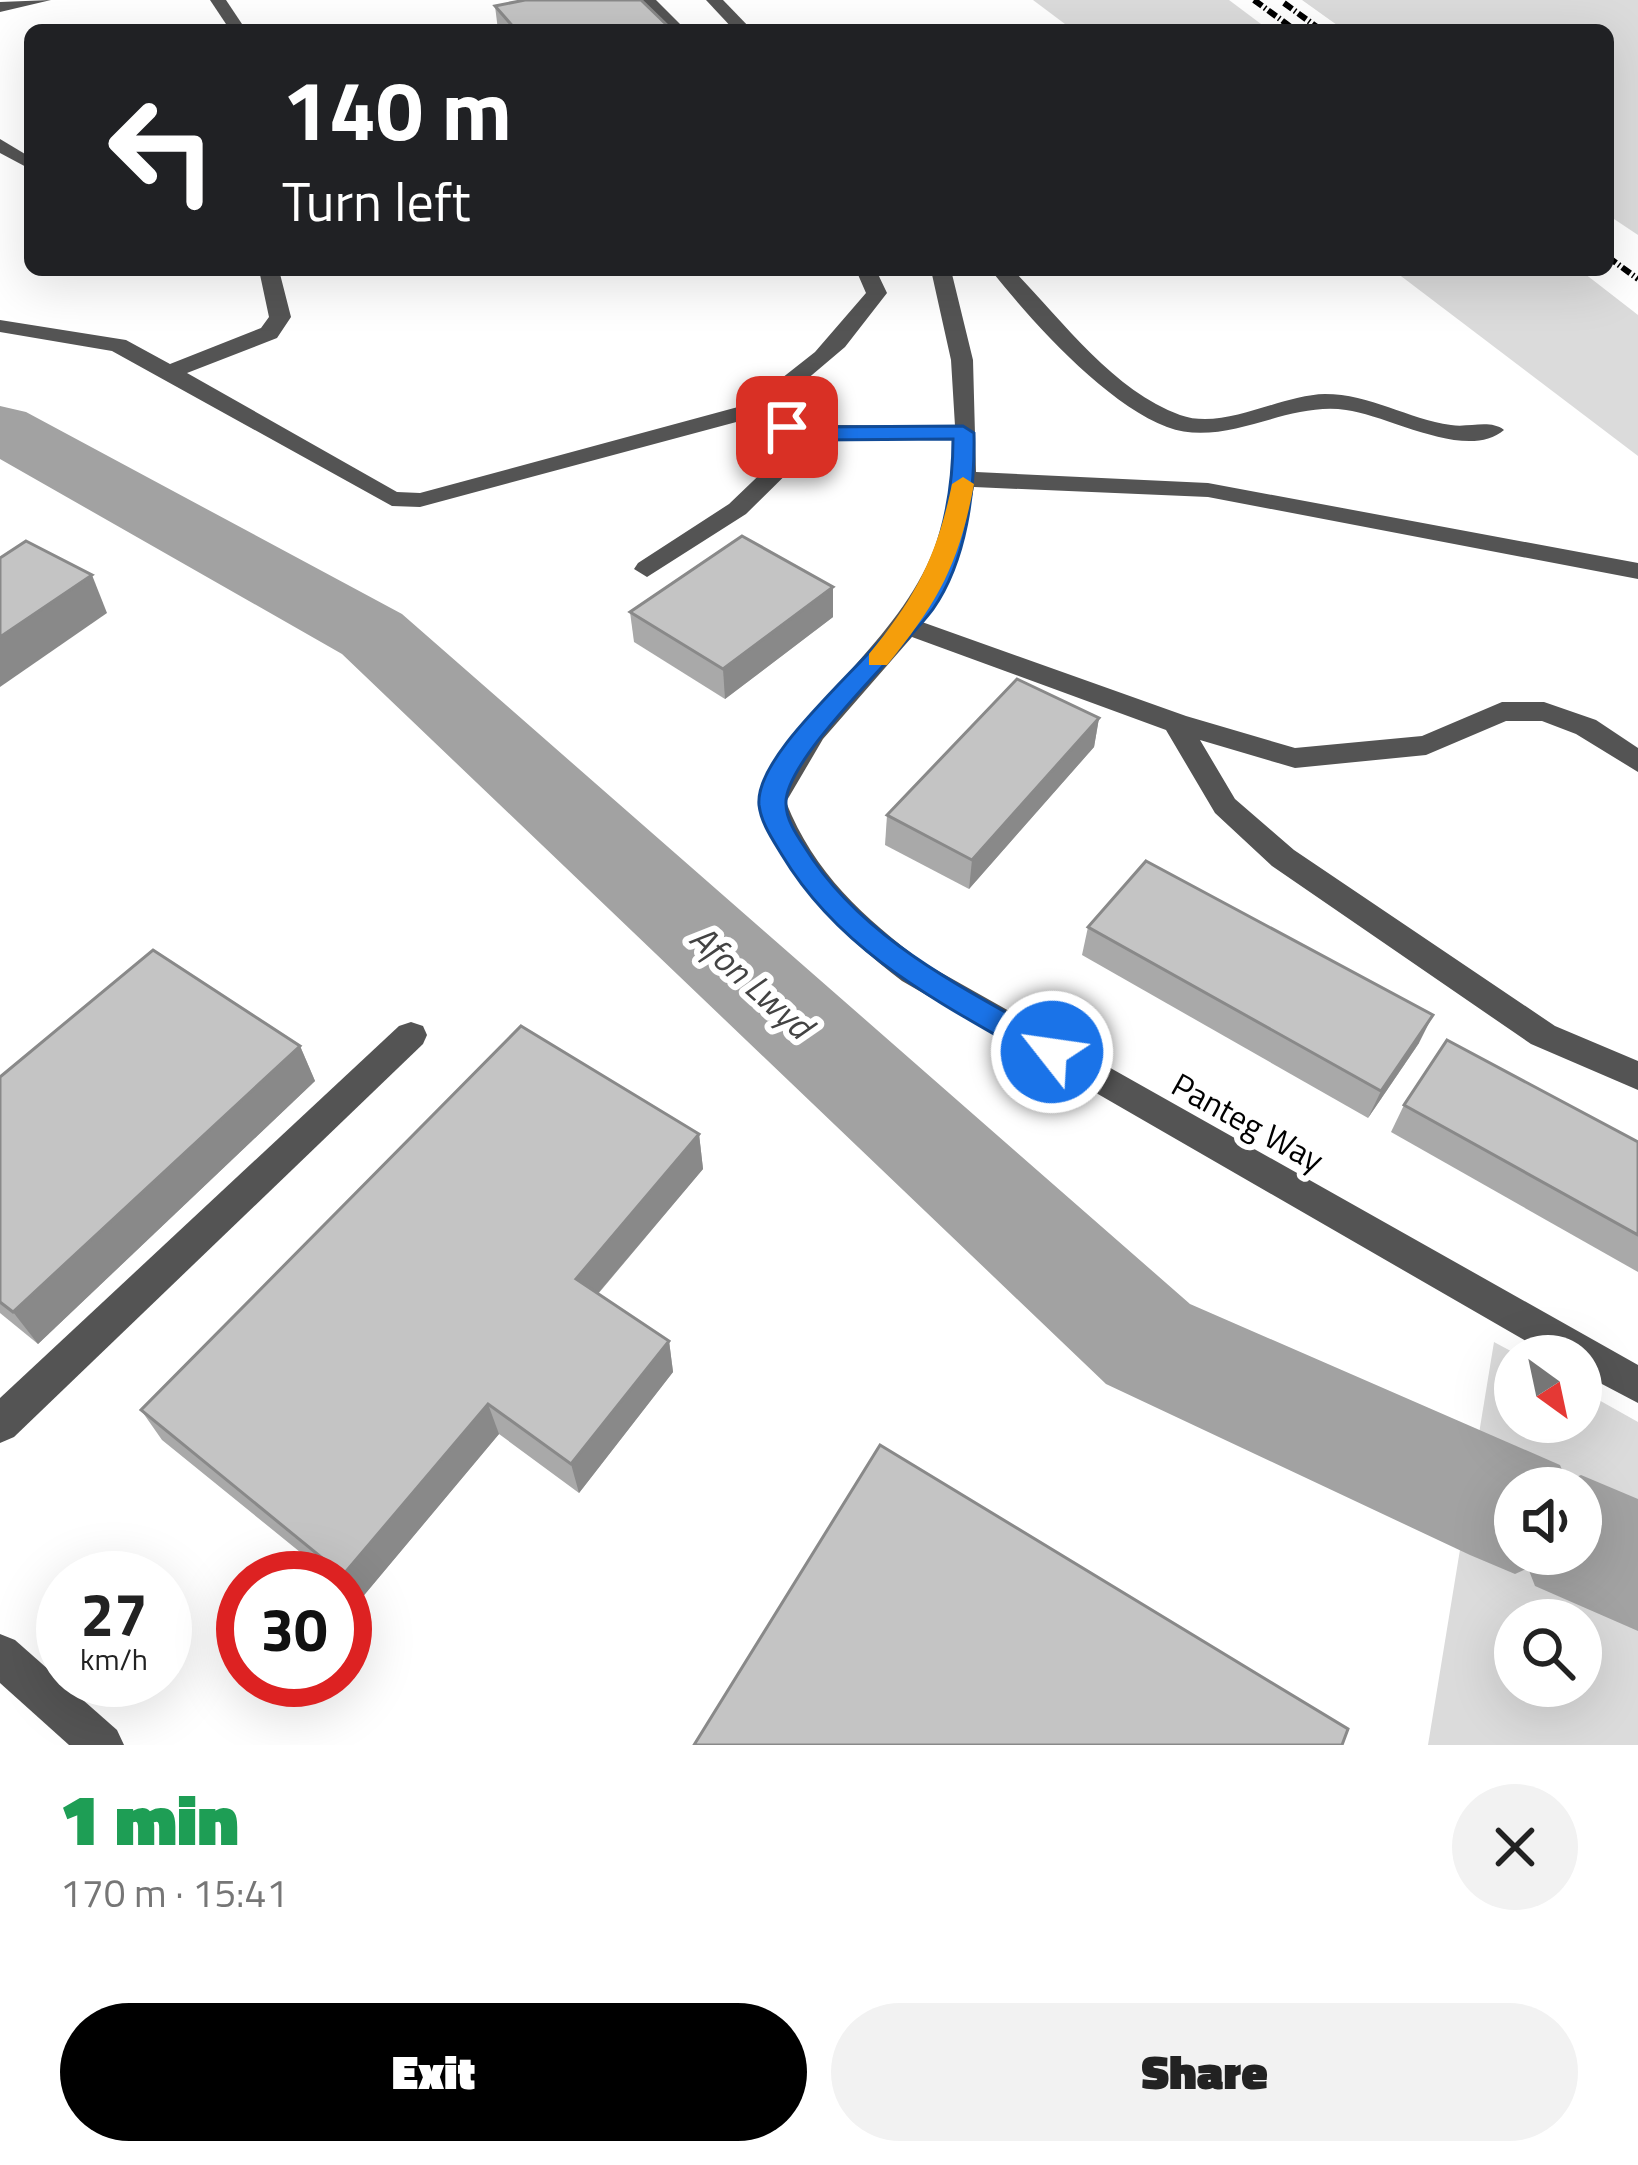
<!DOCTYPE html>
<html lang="en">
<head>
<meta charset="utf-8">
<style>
  :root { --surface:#fff; --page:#f2f2f2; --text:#222; --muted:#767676; --accent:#000 }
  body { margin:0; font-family:"Titillium Web",sans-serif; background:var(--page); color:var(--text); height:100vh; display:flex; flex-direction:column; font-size:45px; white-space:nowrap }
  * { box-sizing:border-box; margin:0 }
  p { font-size:39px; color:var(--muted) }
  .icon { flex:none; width:66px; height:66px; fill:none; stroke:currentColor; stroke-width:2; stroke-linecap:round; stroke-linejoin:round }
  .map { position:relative; height:1745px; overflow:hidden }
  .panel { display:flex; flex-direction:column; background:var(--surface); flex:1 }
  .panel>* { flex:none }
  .banner { position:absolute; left:24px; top:24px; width:1590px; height:252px; border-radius:18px; box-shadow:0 12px 48px #0002; background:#202124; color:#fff; overflow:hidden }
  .needle { width:78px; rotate:147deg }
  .controls { position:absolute; left:1494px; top:1335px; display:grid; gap:24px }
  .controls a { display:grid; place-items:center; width:108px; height:108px; border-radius:50%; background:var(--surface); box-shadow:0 12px 48px #0002; font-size:60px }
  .speed { position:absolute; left:36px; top:1551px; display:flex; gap:24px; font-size:60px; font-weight:700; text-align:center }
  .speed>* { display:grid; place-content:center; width:156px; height:156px; border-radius:50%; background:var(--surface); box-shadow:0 12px 48px #0002; line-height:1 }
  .speed small { font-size:30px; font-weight:400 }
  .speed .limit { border:18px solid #d22; background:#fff; color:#111 }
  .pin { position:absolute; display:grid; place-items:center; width:102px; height:102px; color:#fff; margin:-51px; border-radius:24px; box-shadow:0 6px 18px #0006 }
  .me { position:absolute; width:132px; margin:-66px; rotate:300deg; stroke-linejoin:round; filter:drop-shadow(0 0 9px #0008) }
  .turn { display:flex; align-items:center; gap:42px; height:252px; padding:0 60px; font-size:54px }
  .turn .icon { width:156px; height:156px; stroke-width:2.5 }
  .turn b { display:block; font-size:84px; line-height:102px }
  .round { display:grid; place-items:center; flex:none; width:126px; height:126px; border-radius:63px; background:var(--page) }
  .head { display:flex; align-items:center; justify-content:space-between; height:204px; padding:0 60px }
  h1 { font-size:72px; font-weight:800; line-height:90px; color:#1e9e55 }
  .action { display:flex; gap:24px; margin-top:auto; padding:24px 60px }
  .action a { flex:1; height:138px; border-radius:72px; background:var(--accent); color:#fff; font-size:48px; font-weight:800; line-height:138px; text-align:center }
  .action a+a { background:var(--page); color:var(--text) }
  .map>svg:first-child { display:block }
  .green { fill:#dbdbdb; fill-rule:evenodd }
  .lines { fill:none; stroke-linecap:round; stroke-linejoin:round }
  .river { fill:#a2a2a2; fill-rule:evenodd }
  .minor { fill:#545454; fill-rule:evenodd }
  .rail { stroke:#000; stroke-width:6; stroke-dasharray:10 3 1.5 3; stroke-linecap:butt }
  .wall { fill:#a9a9a9 }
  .shaded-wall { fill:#898989 }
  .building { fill:#c4c4c4; stroke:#898989; stroke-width:3 }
  .route { fill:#1a73e8; stroke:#114b97; stroke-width:3 }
  .slow { fill:#f59e0b }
  .labels { text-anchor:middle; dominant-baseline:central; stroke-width:12; stroke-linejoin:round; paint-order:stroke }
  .street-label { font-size:33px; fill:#000; stroke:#fff }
  .water-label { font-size:36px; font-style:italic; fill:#434343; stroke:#fff }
</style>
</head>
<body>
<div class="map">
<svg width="1638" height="1745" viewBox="0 0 1638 1745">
  <rect width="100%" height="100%" fill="#fff"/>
  <g class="green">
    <path d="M1033 0H1229L1269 30H1073Z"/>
    <path d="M1302 0H1638V235L1608 215V30H1344Z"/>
    <path d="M1393 270H1580L1638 315V456Z"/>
    <path d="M1494 1342 1520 1356H1515V1422H1581V1390L1638 1422V1745H1428ZM1581 1488V1554H1515V1488ZM1581 1620V1686H1515V1620Z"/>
  </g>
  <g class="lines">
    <path class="river" d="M0 406 26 412 402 614 1190 1304 1560 1465 1567 1481 1581 1475 1638 1499V1631L1535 1586 1528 1568 1515 1574 1470 1555 1106 1384 342 654 0 459ZM1515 1488H1581V1554H1515Z"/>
    <g class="minor">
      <path d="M51 0 0 12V2Z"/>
      <path d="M210 0H226L246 30H230Z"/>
      <path d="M639 0H656L686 30H668Z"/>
      <path d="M706 0H723L752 30H734Z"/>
      <path d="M0 139 30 157V169L0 153Z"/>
      <path d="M259 270H279L291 317 277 338 187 373 397 492 420 493 749 404 815 352 866 293 856 270H876L887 293 845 347 773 408 831 425 955 426 951 360 931 270H951L973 360 976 472 1208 483 1638 563V579L1208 497 974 487 961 548 922 622 1186 716 1295 748 1422 736 1502 702H1544L1596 720 1638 748V772L1576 734 1542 721H1506L1426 755 1295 768 1200 740 1235 799 1294 850 1555 1026 1638 1061V1090L1531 1044 1272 866 1215 813 1166 730 912 637 823 739 786 802C814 873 864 918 924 963L1638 1365V1403L1581 1373V1356H1552L902 981C837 931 786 880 758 802 825 657 952 625 954 440L824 437 746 514 647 577 634 569 638 563 729 504 802 434 755 417 420 507 392 506 112 351 0 332V320L126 340 170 364 261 328 269 317Z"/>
      <path d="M991 270H1013C1061 319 1113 391 1180 415 1224 431 1279 395 1325 394 1370 394 1408 419 1451 425 1469 428 1490 419 1504 430 1467 462 1388 415 1346 410 1286 401 1225 449 1167 427 1106 404 1031 321 991 270Z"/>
      <path d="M411 1022 423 1026 427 1035 423 1044 14 1437 0 1443V1398L399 1026Z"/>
      <path d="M0 1634 15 1640 117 1730 124 1745H69L0 1683Z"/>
    </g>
    <g class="rail">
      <path d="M1254 0 1295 30"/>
      <path d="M1284 3 1321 30"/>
      <path d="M1608 257 1638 279"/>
    </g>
  </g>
  <g class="wall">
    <path d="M495 6 672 30H498Z"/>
    <path d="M833 587V617L725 699 634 642 630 612Z"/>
    <path d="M1099 718 1094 747 969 889 885 845 887 815Z"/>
    <path d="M1088 927 1419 1043 1368 1118 1082 955Z"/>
    <path d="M300 1046 315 1081 38 1344 0 1313V1077Z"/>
    <path d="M1404 1105 1638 1142V1272L1391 1132Z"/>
    <path d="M699 1134 703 1169 598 1294 669 1341 673 1372 579 1493 499 1434 360 1600 345 1588V1578H332L162 1440 141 1410Z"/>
  </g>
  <g class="shaded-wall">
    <path d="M92 575 107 613 0 687V637Z"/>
    <path d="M833 587V617L725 699 723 669Z"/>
    <path d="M1099 718 1094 747 969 889 972 860Z"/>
    <path d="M1433 1015 1419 1043 1368 1118 1381 1091Z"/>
    <path d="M300 1046 315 1081 38 1344 13 1312Z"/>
    <path d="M699 1134 703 1169 583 1311 576 1279Z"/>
    <path d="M669 1341 673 1372 579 1493 571 1464Z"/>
    <path d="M488 1404 499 1434 360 1600 343 1575Z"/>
  </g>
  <g class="building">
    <path d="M525 0H641L672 30H516L495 6Z"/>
    <path d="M742 536 833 587 723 669 630 612Z"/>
    <path d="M26 541 92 575 0 637V558Z"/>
    <path d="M1017 679 1099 718 972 860 887 815Z"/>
    <path d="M1146 861 1433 1015 1381 1091 1088 927Z"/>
    <path d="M153 950 300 1046 13 1312 0 1302V1077Z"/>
    <path d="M521 1026 699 1134 576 1279 669 1341 571 1464 488 1404 343 1575 141 1410Z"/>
    <path d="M1447 1040 1638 1142V1235L1404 1105Z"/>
    <path d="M880 1445 1348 1729 1342 1745H694Z"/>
  </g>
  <path class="route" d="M787 420 815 427 963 426 974 433C975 490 967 560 933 609 904 649 783 760 786 804 786 819 796 834 804 846 863 942 967 989 1062 1044L1067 1052 1062 1061H1041C943 1004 842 955 782 855 773 840 761 823 759 805 754 748 887 649 915 596 942 547 953 494 953 439L815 440 779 431 776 427Z"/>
  <path class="slow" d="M963 477 974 484C959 565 938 602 887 665H869V654C916 597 937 556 952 484Z"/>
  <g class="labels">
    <g class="street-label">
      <text transform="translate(1248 1122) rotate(29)">Panteg Way</text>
    </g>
    <g class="water-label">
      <text transform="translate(752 981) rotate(42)">Afon Lwyd</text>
    </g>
  </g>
</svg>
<div class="controls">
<a><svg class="needle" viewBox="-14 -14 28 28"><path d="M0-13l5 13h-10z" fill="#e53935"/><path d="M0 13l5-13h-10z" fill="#767676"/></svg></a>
<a><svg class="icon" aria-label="sound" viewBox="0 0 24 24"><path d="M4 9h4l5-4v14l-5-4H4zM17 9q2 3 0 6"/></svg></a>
<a><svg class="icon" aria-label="search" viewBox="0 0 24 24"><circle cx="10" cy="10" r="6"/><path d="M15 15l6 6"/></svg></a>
</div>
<div class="speed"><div>27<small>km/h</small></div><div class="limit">30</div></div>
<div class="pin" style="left:787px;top:427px;background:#d93025"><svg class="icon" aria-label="arrive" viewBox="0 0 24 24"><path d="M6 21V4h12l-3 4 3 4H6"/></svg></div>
<svg class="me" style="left:1052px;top:1052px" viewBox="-20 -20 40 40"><circle r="17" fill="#1a73e8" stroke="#fff" stroke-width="3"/><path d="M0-11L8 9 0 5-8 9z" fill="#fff"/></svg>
<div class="banner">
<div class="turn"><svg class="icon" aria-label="left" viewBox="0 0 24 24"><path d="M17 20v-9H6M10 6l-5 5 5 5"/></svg><div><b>140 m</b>Turn left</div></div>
</div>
</div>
<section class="panel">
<div class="head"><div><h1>1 min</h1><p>170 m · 15:41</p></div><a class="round"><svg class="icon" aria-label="close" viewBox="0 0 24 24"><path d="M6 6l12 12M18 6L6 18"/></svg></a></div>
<div class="action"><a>Exit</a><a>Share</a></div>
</section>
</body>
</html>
